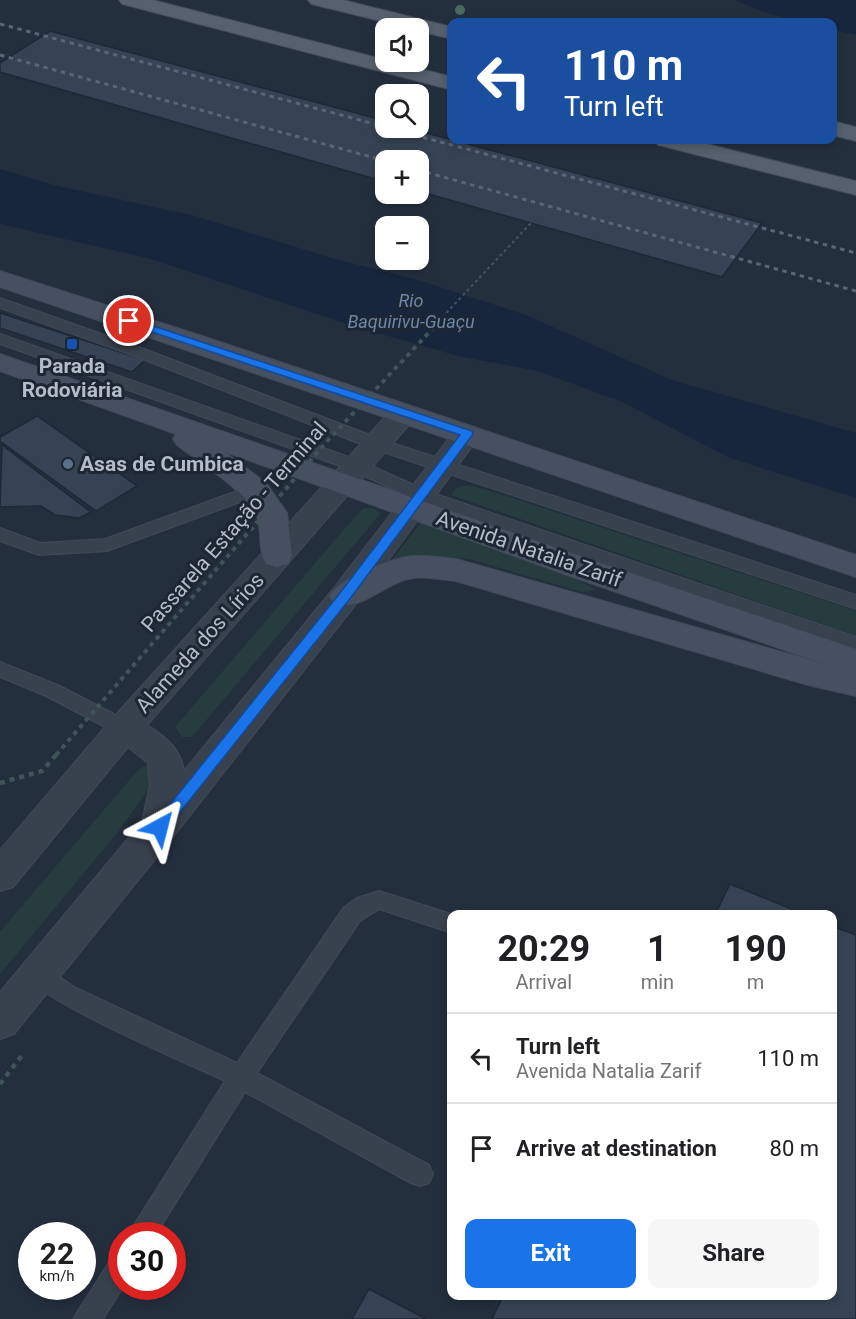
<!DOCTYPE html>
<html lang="en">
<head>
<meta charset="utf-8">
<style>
  :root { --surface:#fff; --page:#f6f6f6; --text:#202124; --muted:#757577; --line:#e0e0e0; --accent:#1a73e8 }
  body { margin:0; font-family:Roboto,sans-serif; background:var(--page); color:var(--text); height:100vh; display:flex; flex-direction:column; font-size:22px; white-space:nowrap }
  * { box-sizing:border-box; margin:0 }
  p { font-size:20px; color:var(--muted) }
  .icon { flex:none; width:33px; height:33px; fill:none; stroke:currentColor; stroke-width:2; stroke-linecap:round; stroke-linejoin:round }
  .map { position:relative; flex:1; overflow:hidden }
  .panel { position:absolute; left:447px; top:910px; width:390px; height:390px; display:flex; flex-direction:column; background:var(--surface); border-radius:12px; box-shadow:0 3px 9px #0003 }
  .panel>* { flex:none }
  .top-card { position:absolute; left:447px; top:18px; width:390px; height:126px; border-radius:12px; box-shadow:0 3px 9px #0003; background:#1a4fa0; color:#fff; overflow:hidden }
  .tools { position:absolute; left:375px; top:18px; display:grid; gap:12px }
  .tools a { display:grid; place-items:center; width:54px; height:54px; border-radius:12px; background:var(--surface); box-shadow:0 3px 9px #0003; font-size:30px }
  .speed { position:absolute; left:18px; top:1222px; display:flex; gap:12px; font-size:30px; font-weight:700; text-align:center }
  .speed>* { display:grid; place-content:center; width:78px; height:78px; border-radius:50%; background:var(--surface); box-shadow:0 3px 9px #0003; line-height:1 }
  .speed small { font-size:15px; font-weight:400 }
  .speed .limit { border:9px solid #d22; background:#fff; color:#111 }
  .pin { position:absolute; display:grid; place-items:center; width:51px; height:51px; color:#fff; margin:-26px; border:3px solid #fff; border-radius:50%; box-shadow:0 2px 6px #0007 }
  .me { position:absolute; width:66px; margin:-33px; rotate:38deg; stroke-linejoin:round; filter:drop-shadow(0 0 4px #0008) }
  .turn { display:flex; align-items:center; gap:21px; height:126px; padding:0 18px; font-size:27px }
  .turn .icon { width:78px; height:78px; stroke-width:2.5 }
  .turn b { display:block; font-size:42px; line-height:51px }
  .eta { display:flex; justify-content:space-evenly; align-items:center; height:102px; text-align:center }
  .eta b { font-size:36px; font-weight:700; line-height:42px }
  .action { display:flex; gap:12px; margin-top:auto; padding:12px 18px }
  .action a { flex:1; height:69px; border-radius:12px; background:var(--accent); color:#fff; font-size:24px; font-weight:700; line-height:69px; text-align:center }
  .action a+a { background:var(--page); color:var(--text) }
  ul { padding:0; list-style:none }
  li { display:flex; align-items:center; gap:18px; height:90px; padding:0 18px; border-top:2px solid var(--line) }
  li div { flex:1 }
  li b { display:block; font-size:22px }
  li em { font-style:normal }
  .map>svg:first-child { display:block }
  .green { fill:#263c3f }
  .water { fill:#17263c }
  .building { fill:#364354; stroke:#1f2835; stroke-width:1.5 }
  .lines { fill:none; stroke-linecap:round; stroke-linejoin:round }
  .lane-casing { stroke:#414a57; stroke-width:2 }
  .street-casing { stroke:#414a57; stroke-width:2 }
  .secondary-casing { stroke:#414a57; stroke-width:2 }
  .primary-casing { stroke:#414a57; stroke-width:2 }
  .path { stroke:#3f5557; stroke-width:4.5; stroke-dasharray:5 5; stroke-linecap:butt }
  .lane { fill:#38414e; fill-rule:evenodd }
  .street { fill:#38414e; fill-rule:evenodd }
  .secondary { fill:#465061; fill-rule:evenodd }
  .primary { fill:#56606e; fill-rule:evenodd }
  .rail { stroke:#5a6575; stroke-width:3; stroke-dasharray:4.5 4.5; stroke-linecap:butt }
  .path-bridge-far2 { stroke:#3f5557; stroke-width:2; stroke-dasharray:3 3; stroke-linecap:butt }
  .path-bridge-far1 { stroke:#3f5557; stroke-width:4; stroke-dasharray:4.5 4.5; stroke-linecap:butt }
  .path-bridge { stroke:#3f5557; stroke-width:4.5; stroke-dasharray:5 5; stroke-linecap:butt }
  .tree { fill:#4b6a5d }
  .route { fill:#1a73e8; stroke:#114b97; stroke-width:1.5 }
  .transit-dot { fill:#1a4fb4; stroke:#1d2633; stroke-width:2 }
  .service-dot { fill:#5c6f8a; stroke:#1d2633; stroke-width:2 }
  .labels { text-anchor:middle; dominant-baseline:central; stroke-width:6; stroke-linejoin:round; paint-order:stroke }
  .far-water-label { font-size:18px; font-style:italic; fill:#6d86a8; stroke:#1d2633 }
  .poi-label { font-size:21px; font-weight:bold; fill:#b4bcc9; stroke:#1d2633 }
  .street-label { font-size:21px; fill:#b4bcc9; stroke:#1d2633 }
</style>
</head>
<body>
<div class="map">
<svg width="856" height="1319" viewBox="0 0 856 1319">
  <rect width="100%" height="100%" fill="#242f3e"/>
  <g class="green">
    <path d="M462 486H473L519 500 856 611V636L451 495 455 489Z"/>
    <path d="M364 508H374L380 514 192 737H182L175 727 358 513Z"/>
    <path d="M422 521 578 580 597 590 582 592 469 559 436 557 392 560Z"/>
    <path d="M146 766H152L158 776 117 833 0 974V932L138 770Z"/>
  </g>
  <g class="water">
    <path d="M736 0H856V35L833 30 832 22C794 22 770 17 736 0Z"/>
    <path d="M0 169 54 185 195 216 335 259 418 280 526 315 672 380 856 433V498L730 458 622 402 538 371 462 357 350 325 151 259 0 224Z"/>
  </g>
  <g class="building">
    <path d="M50 31 386 121V128H408L762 223 722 277 418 191V160H386V182L0 72V63Z"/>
    <path d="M0 313 145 360 132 372 0 328Z"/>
    <path d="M37 416 137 486 96 511 0 441V437Z"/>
    <path d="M2 445 91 512 79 518 55 515 41 506 0 507Z"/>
    <path d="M730 884 806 915H715Z"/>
    <path d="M832 926 856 935V1319H492L503 1296H832Z"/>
    <path d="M369 1289 426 1319H352Z"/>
  </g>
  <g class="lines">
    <defs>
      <g id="lane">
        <path d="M0 298 144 349 383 440 856 595V609L371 448 132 355 0 308Z"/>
        <path d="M0 334 363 462 427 491 856 637V651L415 499 351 470 0 344Z"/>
        <path d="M256 484 262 486 265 490 262 494 107 551 39 555 0 541V528L40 543 105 539Z"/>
        <path d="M0 662 60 686 131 723 134 728 131 733 124 736 117 733 46 696 0 677Z"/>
        <path d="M379 891 454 915H452V933L379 909 360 921 257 1073 429 1165 433 1174 429 1183 420 1186 411 1183 245 1092 155 1236H127L225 1081C191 1065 38 1000 26 975L30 968 38 965 46 968 76 988 237 1063 344 907 357 898Z"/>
        <path d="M122 1252 123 1287 103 1319H73L113 1256Z"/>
      </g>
      <path id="street" d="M404 404 414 407 418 413 414 419 147 725C165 736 181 749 184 771L334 588 457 428 467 425 477 428 481 434 356 604 173 837 14 1034 0 1039V992L142 822 150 785 148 763 128 747 13 887 0 891V850L112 719 394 407Z"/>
      <g id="secondary">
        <path d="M0 271 202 336 856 555V577L0 287Z"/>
        <path d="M0 354 589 559 856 649V696L808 685 456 581C442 580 426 576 413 578 385 582 362 612 334 604L329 596C341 576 390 559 413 556 427 555 442 558 456 559L831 666 567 575 223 451 266 483 287 513 292 556 288 564 277 567 266 564C257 548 263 529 256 513 246 491 197 461 177 445L173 439 176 434 0 371Z"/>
      </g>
      <g id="primary">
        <path d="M119 0H153L452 77V90L122 4Z"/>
        <path d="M308 0H343L452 27V39L418 31V28H409L311 4Z"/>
        <path d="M832 121 856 127V141L832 135Z"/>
        <path d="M655 140H691L856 181V195L658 145Z"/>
      </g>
    </defs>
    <use href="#lane" class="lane-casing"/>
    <use href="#street" class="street-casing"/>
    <use href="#secondary" class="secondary-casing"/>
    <use href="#primary" class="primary-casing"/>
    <path class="path" d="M0 1084 23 1054"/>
    <use href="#lane" class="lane"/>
    <use href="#street" class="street"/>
    <use href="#secondary" class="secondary"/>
    <use href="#primary" class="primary"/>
    <g class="rail">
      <path d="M0 24 386 127"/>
      <path d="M0 55 386 161"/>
      <path d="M388 128 856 253"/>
      <path d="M418 170 856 291"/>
    </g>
    <path class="path-bridge-far2" d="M434 326 531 223"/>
    <path class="path-bridge-far1" d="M56 755 329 439 436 325"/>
    <path class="path-bridge" d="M0 783 42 771 57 754"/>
  </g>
  <circle class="tree" cx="460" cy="10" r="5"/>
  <path class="route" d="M129 318 472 431 473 434 349 600 165 831H155L153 827 155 823 340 593 460 435 125 323 124 321Z"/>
  <rect class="transit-dot" x="66" y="338" width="12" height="12" rx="3"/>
  <circle class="service-dot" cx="68" cy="464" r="6"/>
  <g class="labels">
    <g class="far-water-label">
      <text x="411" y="300">Rio<tspan x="411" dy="21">Baquirivu-Guaçu</tspan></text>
    </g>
    <g class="poi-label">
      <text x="72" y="366">Parada<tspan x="72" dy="24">Rodoviária</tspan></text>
      <text x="80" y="464" text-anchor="start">Asas de Cumbica</text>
    </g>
    <g class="street-label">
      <text transform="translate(234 527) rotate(-49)">Passarela Estação - Terminal</text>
      <text transform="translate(529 549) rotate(19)">Avenida Natalia Zarif</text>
      <text transform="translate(200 643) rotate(-48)">Alameda dos Lírios</text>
    </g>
  </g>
</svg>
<div class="tools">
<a><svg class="icon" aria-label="sound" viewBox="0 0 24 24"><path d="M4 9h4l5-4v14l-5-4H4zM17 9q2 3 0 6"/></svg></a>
<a><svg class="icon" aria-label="search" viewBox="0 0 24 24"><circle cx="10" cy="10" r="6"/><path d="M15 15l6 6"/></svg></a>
<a>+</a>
<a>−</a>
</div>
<div class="speed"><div>22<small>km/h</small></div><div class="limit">30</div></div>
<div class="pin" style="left:129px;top:321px;background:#d93025"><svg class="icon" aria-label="arrive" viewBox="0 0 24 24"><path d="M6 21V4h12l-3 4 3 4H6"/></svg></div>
<svg class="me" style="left:160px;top:827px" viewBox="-20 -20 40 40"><path d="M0-17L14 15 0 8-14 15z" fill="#1a73e8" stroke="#fff" stroke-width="4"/></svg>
<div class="top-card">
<div class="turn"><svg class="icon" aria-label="left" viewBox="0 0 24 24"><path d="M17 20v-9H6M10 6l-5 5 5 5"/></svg><div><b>110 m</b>Turn left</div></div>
</div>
<section class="panel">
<div class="eta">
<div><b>20:29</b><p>Arrival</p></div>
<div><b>1</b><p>min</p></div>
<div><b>190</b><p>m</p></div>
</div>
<ul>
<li><svg class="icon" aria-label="left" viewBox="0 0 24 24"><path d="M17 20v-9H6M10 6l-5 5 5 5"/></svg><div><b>Turn left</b><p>Avenida Natalia Zarif</p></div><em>110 m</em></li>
<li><svg class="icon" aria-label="arrive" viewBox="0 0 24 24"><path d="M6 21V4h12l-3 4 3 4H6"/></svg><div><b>Arrive at destination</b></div><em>80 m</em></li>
</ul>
<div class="action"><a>Exit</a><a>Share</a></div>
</section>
</div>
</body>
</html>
